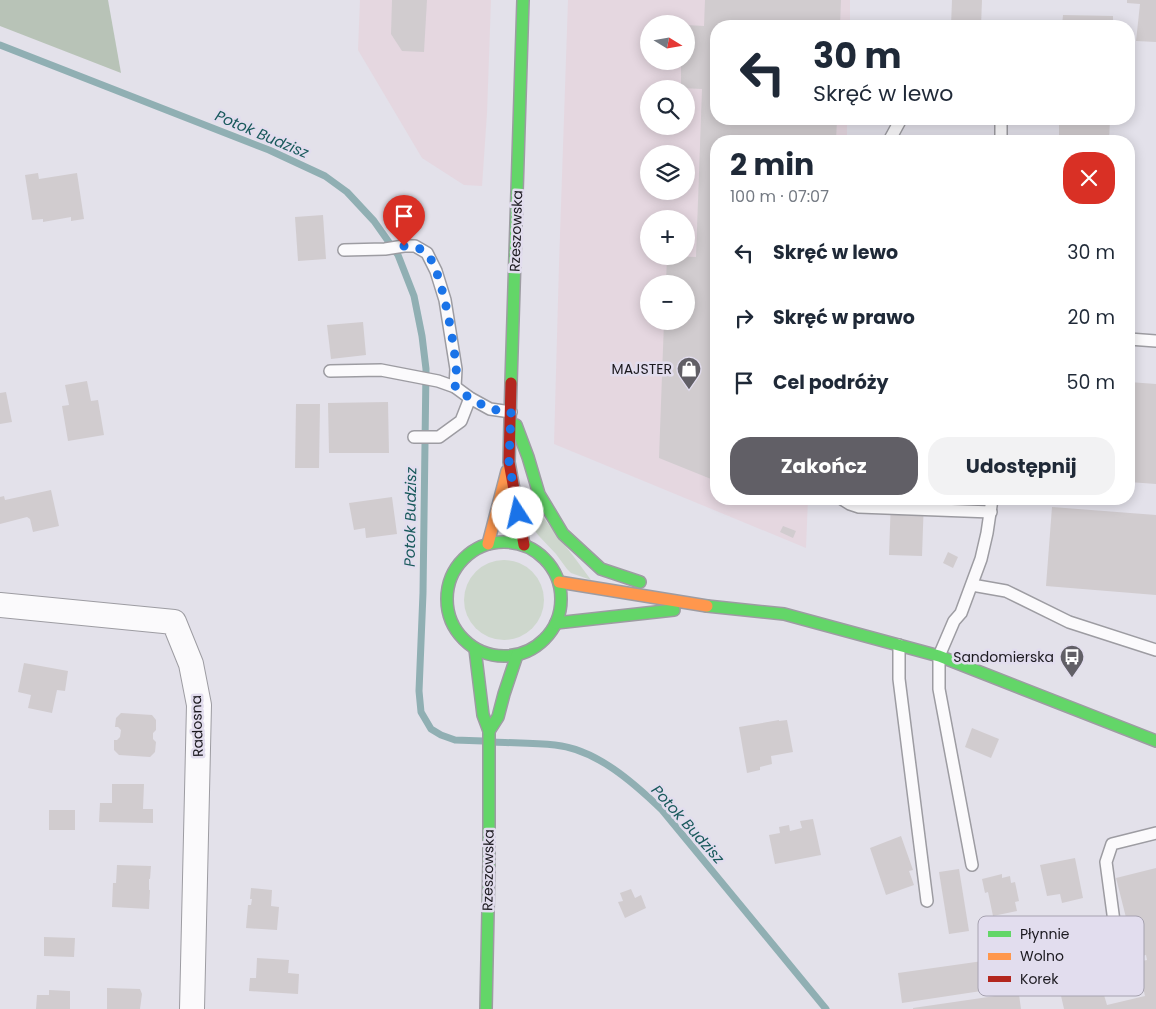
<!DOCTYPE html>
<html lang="pl">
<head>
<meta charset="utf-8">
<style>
  :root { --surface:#fff; --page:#f2f2f3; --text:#1f2937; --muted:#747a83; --accent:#615f66 }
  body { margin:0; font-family:Poppins,sans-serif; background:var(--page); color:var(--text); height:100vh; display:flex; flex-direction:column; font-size:19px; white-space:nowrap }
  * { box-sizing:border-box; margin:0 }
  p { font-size:16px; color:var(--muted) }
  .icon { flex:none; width:28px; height:28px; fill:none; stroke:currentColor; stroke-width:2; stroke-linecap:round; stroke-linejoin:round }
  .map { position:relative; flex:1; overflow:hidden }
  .side { position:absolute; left:710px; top:135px; width:425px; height:370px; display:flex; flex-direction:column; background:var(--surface); border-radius:20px; box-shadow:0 2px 12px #0003 }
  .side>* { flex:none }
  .banner { position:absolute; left:710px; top:20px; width:425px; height:105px; border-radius:20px; box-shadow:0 2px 12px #0003; background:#fff; color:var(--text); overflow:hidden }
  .needle { width:32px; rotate:101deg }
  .tools { position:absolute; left:640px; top:15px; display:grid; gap:10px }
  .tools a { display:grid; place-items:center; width:55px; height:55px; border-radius:50%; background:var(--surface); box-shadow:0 2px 12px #0003; font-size:25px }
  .pin { position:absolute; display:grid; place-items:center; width:42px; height:42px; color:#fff; margin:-51px -21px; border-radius:50% 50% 50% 0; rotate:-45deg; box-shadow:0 0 5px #0007 }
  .pin .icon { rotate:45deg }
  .me { position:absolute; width:55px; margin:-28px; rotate:350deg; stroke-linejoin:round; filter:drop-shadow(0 0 4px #0008) }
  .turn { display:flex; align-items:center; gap:18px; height:105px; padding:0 20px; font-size:22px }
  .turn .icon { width:65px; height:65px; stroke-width:2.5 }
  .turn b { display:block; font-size:35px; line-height:42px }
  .round { display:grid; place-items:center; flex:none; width:52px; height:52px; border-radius:20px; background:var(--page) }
  .head { display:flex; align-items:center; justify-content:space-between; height:85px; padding:0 20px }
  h1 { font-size:30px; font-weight:700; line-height:38px }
  .action { display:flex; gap:10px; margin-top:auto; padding:10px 20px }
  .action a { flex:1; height:58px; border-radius:20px; background:var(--accent); color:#fff; font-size:20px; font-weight:700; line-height:58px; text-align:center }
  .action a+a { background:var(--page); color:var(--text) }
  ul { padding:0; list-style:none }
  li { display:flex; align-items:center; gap:15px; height:65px; padding:0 20px }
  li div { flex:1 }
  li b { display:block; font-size:19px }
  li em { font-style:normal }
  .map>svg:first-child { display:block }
  .commercial { fill:#e5d7e0; fill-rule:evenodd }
  .green { fill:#ced7cd }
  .forest { fill:#b8c3b7 }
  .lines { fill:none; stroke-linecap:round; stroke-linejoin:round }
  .stream { stroke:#90afb3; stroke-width:7 }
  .building { fill:#d1cccf }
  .lane-casing { stroke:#9d9ca2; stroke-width:14 }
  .street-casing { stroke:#9d9ca2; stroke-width:26 }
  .fast-casing { stroke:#9d9ca2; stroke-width:14 }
  .slow-casing { stroke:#9d9ca2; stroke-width:14 }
  .jam-casing { stroke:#9d9ca2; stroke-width:14 }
  .lane { stroke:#fbfafc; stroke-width:11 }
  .street { stroke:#fbfafc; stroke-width:24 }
  .fast { stroke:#63d668; stroke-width:11 }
  .slow { stroke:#ff974d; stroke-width:11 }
  .jam { stroke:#b3261e; stroke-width:11 }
  .route { stroke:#1a73e8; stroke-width:9; stroke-dasharray:0 16.2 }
  .labels { text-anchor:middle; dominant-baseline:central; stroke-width:5; stroke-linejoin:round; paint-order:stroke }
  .street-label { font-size:14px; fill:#1b191f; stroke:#e2ddee }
  .poi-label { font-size:14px; fill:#1b191f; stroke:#e2ddee; text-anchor:end }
  .water-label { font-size:15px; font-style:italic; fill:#18595b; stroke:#e2ddee }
  .key { fill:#e2ddee; stroke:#a6a2b0; stroke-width:1 }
  .key-label { font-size:14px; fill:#1b191f }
</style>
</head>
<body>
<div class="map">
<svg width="1156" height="1009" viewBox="0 0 1156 1009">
  <rect width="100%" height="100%" fill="#e3e1ea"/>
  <g class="commercial">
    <path d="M360 0H491L487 113 482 186 464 185 422 158 358 50Z"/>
    <path d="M568 0H850V26H716V119H847V141H716V499H808L806 548 554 444 559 264ZM649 24H686V61H649ZM649 89H686V126H649ZM649 154H686V191H649ZM649 219H686V256H649ZM649 284H686V321H649Z"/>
  </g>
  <g class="green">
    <path d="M539 512 574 557 591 580 571 573 567 569 556 554 539 536 535 531 531 516Z"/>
    <circle cx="504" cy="600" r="40"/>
  </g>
  <path class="forest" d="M0 0H108L121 73 0 26Z"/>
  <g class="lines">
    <g class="stream">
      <path d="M0 45 269 150 325 176 347 192 374 221 398 255 414 296 422 336 426 369 423 593 419 691 421 712 431 729 441 735 455 740 483 741"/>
      <path d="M494 742C514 743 535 743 555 745 596 749 634 783 662 810L826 1009"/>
    </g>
  </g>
  <g class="building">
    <path d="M392 0H427L424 52 402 51 391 34Z"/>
    <path d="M705 0H841L840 26H716V119H837L836 141H716V480L711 479 659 458 664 321H686V284H666L667 256 696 257 702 89 681 88V61H686V25L704 26Z"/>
    <path d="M952 0H982L981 26H951Z"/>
    <path d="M1127 0H1156V42L1136 41 1140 4 1127 3Z"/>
    <path d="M1063 15 1113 16V26H1062Z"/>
    <path d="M1059 119H1110L1109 141H1059Z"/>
    <path d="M38 173 39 179 77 173 84 219 71 221V217L43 222V219L32 220 25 175Z"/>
    <path d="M323 215 326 259 298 261 295 217Z"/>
    <path d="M363 322 366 355 331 359 327 325Z"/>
    <path d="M87 381 91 401 98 400 104 435 68 441 62 406 69 405 65 385Z"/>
    <path d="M1129 382 1156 384V484L1129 482Z"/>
    <path d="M6 392 12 422 0 424V393Z"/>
    <path d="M388 402 389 453H329L328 403Z"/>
    <path d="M296 404H320L319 468H295Z"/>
    <path d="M51 490 59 526 33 532 30 519 27 517 0 524V497L4 496 5 500Z"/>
    <path d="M392 497 397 534 366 538 365 528 354 530 349 503Z"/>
    <path d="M891 499H924L922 556 889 555Z"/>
    <path d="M1052 507 1156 515V595L1046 586Z"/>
    <path d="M783 526 796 531 793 538 780 532Z"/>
    <path d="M948 552 958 557 953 568 943 563Z"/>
    <path d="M24 663 68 671 65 691 57 690 52 713 28 708 31 695 18 692Z"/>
    <path d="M121 713 152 715 156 720V730L153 733V739L156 742 155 752 150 757 119 755 114 750V740H117L120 737 121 730 118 727H115L116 718Z"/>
    <path d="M779 720V721L787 720 793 752 771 756 772 764 760 767V770L747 773 739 727Z"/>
    <path d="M972 728 999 739 991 758 965 747Z"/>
    <path d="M112 784H144L143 809H153V823L99 822 100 803H112Z"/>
    <rect x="49" y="810" width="26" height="20"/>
    <path d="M813 819 821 855 775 864 769 835 780 833 779 827 789 825 790 831 802 828 800 821Z"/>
    <path d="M901 836 913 870 909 871 914 885 886 895 870 848Z"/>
    <path d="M1075 858 1083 898 1062 903 1060 894 1047 896 1040 865Z"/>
    <path d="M117 865 151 866 150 879H149V890H150L149 909 112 907 113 883H116Z"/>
    <path d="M1156 868V1009H1064L1057 978 1099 967 1106 995H1104L1107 1005 1145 996 1137 962 1147 960 1146 955 1136 957 1116 878Z"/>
    <path d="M959 869 969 931 949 934 939 872Z"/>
    <path d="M1002 874V878L1010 876 1011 883 1015 882 1019 901 1015 902 1017 911 993 916 988 892 985 893 982 879Z"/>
    <path d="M251 888 272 890 271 906 279 907 277 930 246 928 248 905H251L252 899H250Z"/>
    <path d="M631 889 635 898 641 895 646 908 625 918 618 902 623 901 620 893Z"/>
    <path d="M44 937 75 938 74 957 44 956Z"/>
    <path d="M257 958 289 960 288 973 299 974 298 994 249 991 250 978H256Z"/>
    <path d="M997 959 1000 975 1016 973 1021 1009H913V1008L1002 995 1001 988 902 1003 898 973Z"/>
    <path d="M107 988 140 989 142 994 140 1009H107Z"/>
    <path d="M49 990 70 991V1009H36L37 995H49Z"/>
  </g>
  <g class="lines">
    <defs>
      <g id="lane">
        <path d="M889 141 901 119"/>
        <path d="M1001 141V119"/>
        <path d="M344 250 385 249 404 246H415L427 253 436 271 445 300 456 369 455 387"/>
        <path d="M1129 339 1156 341"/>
        <path d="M330 371 381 370 438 381 455 387 470 398 490 409 511 412"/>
        <path d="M414 437H439L461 421 470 398"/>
        <path d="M842 499 850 504 859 507 991 512"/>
        <path d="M972 585 1006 591 1069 622 1156 650"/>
        <path d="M899 645V679L927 901"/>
        <path d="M972 865 939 689V656L954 621 961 613 981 559 987 533 992 499"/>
        <path d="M1122 981 1106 862 1112 844 1156 833"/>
      </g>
      <path id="street" d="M0 605 174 622 191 664 199 705 192 1009"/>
      <g id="fast">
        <path d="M511 383 523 0"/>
        <path d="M516 425 528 457 539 494 563 534 601 569 640 582"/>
        <circle cx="504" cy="599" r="57"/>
        <path d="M707 606 784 614 939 656 1156 741"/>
        <path d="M556 623 674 610"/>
        <path d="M475 649 483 715 489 731V861L486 1009"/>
        <path d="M489 731 498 717 504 694 517 655"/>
      </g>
      <g id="slow">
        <path d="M488 544 507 471"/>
        <path d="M559 582 707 606"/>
      </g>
      <path id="jam" d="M511 383 509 462 524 545"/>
    </defs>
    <use href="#lane" class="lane-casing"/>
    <use href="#street" class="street-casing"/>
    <use href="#fast" class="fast-casing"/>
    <use href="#slow" class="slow-casing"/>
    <use href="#jam" class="jam-casing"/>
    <use href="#lane" class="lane"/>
    <use href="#street" class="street"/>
    <use href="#fast" class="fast"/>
    <use href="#slow" class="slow"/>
    <use href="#jam" class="jam"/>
  </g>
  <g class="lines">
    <path class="route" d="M404 246C413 246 419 247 426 253 441 265 455 347 456 368 457 374 456 381 455 388L470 398 490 409 511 412 509 462 518 513"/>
  </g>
  <defs>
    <symbol id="shop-pin" viewBox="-11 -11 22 30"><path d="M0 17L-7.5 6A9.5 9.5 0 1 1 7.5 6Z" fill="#615f66" stroke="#e2ddee"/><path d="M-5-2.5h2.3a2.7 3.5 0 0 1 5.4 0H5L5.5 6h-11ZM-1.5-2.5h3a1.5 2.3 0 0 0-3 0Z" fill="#fff"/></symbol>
    <symbol id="bus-pin" viewBox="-11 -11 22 30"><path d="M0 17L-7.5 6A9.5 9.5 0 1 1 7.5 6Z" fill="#615f66" stroke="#e2ddee"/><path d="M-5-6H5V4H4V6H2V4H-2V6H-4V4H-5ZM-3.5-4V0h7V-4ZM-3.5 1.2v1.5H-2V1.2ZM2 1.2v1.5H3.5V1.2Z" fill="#fff"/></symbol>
  </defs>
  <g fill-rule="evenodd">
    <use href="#shop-pin" x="675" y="355" width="28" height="38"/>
    <use href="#bus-pin" x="1058" y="643" width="28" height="38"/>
  </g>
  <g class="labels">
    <g class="street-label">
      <text transform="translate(516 231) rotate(-88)">Rzeszowska</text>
      <text transform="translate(197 726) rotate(-92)">Radosna</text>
      <text transform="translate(488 870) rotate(-89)">Rzeszowska</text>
    </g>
    <g class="poi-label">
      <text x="672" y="369">MAJSTER</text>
      <text x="1054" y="657">Sandomierska</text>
    </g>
    <g class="water-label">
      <text transform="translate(262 134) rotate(23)">Potok Budzisz</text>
      <text transform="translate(410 517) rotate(-89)">Potok Budzisz</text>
      <text transform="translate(688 824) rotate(48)">Potok Budzisz</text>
    </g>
  </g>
  <rect x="978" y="916" width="166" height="80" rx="8" class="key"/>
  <rect x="988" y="931" width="23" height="6" fill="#63d668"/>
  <rect x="988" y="953" width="23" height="7" fill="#ff974d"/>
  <rect x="988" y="976" width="23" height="6" fill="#b3261e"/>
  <g class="key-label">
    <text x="1020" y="939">Płynnie</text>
    <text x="1020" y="961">Wolno</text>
    <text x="1020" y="984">Korek</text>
  </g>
</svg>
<div class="tools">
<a><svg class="needle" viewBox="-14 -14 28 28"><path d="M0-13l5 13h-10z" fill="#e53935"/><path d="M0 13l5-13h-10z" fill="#747a83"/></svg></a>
<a><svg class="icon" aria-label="search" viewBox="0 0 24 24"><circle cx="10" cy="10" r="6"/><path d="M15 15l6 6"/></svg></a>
<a><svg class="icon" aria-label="layers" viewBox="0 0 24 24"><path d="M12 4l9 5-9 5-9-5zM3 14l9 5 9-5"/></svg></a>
<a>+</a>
<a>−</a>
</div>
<div class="pin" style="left:404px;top:246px;background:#d93025"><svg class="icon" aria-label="arrive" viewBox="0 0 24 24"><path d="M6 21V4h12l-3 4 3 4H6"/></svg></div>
<svg class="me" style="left:518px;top:513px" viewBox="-20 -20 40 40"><circle r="19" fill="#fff"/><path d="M0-13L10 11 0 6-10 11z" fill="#1a73e8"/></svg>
<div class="banner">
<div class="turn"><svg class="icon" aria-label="left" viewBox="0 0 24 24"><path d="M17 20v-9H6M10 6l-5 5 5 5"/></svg><div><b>30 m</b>Skręć w lewo</div></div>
</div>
<section class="side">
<div class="head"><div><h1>2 min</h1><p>100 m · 07:07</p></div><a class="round" style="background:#d93025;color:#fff"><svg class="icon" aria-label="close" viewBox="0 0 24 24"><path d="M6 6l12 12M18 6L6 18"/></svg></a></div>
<ul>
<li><svg class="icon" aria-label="left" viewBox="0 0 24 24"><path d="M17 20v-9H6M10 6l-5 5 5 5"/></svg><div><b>Skręć w lewo</b></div><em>30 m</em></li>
<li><svg class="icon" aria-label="right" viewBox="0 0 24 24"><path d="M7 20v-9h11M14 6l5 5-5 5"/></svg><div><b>Skręć w prawo</b></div><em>20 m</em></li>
<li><svg class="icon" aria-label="arrive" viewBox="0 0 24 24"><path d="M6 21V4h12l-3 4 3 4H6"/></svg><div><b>Cel podróży</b></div><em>50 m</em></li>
</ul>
<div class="action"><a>Zakończ</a><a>Udostępnij</a></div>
</section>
</div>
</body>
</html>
